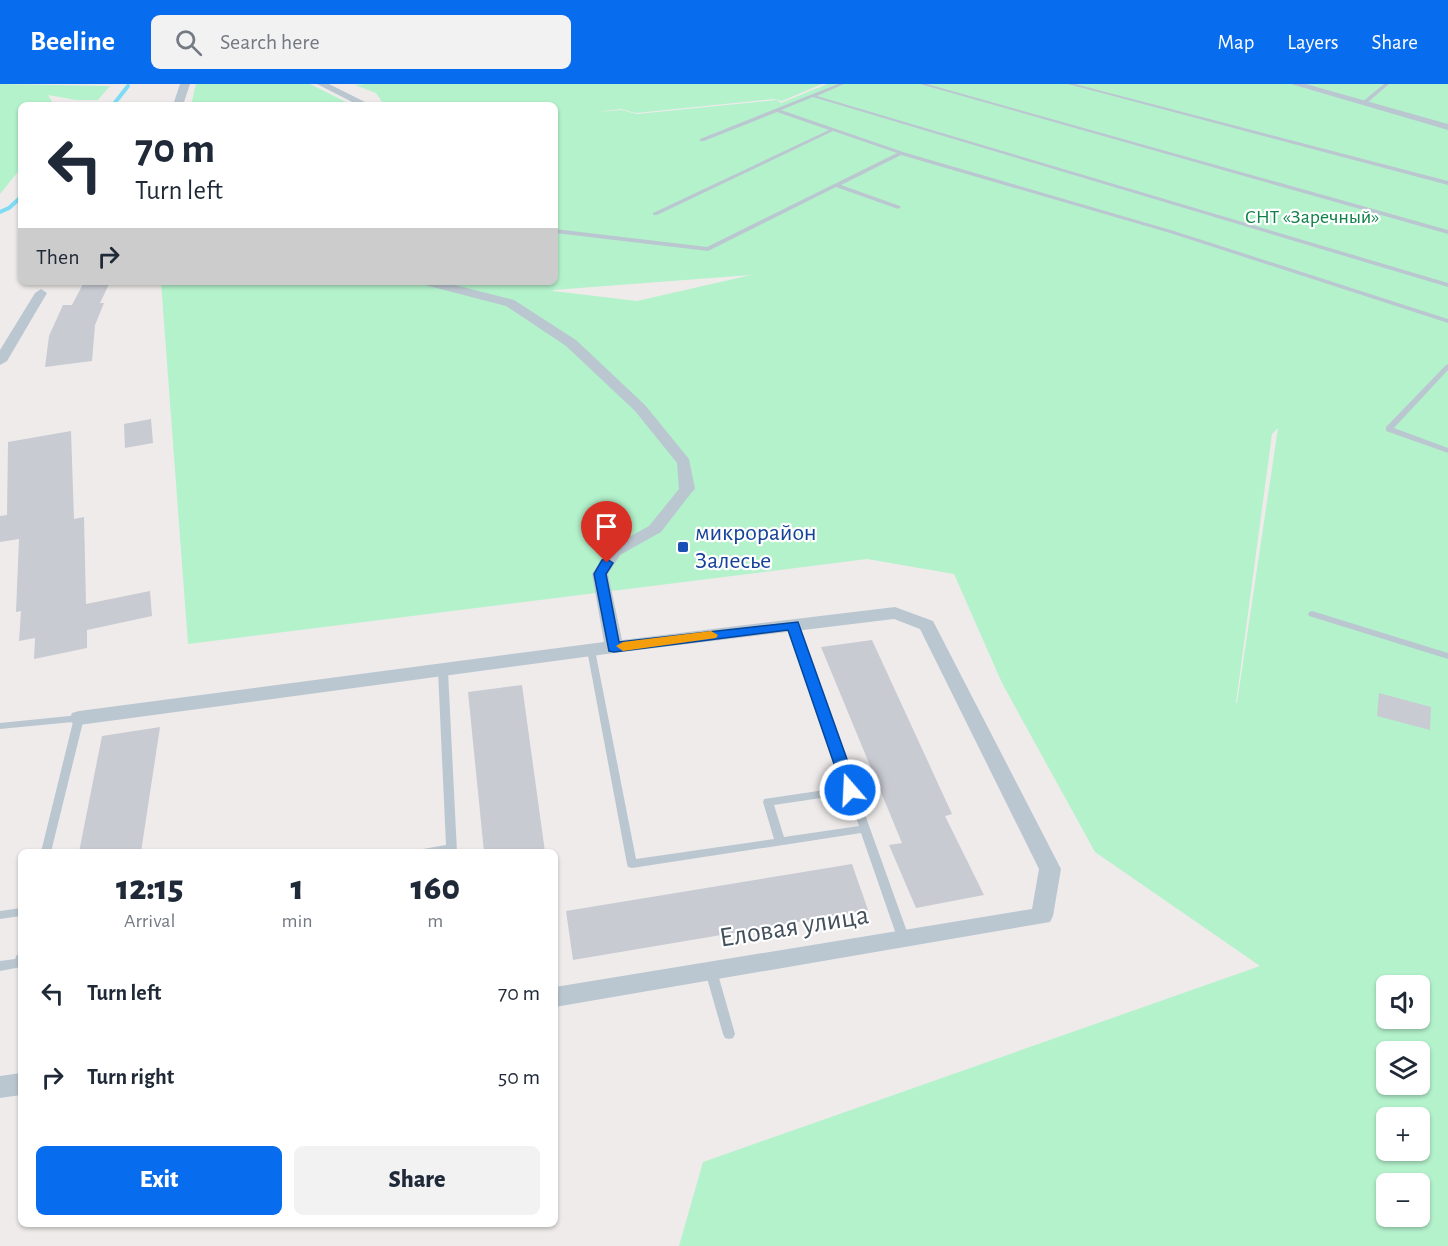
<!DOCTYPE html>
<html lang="en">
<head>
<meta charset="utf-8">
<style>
  :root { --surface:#fff; --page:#f2f2f3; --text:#1f2937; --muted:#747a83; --accent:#076ced }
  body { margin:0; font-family:"Alegreya Sans",sans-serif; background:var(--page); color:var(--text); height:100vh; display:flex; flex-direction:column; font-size:22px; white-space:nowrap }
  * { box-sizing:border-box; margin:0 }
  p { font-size:20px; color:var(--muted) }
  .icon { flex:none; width:33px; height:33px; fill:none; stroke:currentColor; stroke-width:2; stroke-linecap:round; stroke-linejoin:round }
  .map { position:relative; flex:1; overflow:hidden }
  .side { position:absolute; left:18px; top:765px; width:540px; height:378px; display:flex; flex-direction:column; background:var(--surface); border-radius:9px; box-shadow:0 2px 4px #0004 }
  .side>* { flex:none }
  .hud { position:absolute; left:18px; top:18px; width:540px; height:183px; border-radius:9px; box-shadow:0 2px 4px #0004; background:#fff; color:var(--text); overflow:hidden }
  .fabs { position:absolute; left:1376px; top:891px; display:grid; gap:12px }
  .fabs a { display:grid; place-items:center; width:54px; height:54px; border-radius:9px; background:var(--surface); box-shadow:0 2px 4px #0004; font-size:30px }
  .pin { position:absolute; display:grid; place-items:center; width:51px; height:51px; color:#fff; margin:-62px -26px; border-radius:50% 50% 50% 0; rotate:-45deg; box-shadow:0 0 6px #0007 }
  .pin .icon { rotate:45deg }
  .me { position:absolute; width:66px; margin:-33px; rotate:341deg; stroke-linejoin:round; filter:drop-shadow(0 0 4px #0008) }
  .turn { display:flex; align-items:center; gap:21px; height:126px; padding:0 18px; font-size:27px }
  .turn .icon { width:78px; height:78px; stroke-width:2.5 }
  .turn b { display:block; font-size:42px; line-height:51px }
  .then { display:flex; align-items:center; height:57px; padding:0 18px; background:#0003; gap:12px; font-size:22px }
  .eta { display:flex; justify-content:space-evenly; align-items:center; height:102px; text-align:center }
  .eta b { font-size:36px; font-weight:800; line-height:42px }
  .button { display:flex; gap:12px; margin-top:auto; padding:12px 18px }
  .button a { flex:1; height:69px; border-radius:9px; background:var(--accent); color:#fff; font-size:24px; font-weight:800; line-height:69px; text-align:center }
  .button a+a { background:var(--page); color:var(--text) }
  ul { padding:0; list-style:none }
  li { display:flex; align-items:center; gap:18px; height:84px; padding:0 18px }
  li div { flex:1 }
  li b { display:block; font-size:22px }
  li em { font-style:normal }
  header { display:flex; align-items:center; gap:36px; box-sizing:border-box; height:84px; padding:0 30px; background:var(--accent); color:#fff }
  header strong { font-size:28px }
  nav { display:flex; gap:33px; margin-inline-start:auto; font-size:21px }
  .search { width:420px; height:54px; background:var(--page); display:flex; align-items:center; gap:15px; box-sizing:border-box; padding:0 21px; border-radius:9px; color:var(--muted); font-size:22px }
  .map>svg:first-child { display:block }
  .green { fill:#b4f2cc; fill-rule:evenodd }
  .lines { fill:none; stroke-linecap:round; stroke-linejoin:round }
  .stream { stroke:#7ddbf4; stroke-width:4 }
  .building { fill:#c8cbd2 }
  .service { fill:#bbc7d0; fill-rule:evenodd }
  .minor { fill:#bbc7d0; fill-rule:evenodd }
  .route { fill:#076ced; stroke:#05469a; stroke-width:1.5 }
  .slow { fill:#f59e0b }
  .transit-dot { fill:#1a4fb4; stroke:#fff; stroke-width:2 }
  .labels { text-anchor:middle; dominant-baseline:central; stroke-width:4.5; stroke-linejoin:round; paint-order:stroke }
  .far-park-label { font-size:20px; fill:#0e8248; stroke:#fff }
  .transit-label { font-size:24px; fill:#164399; stroke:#fff; text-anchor:start }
  .near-street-label { font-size:28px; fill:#434f5b; stroke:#fff }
</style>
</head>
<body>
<header>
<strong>Beeline</strong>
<div class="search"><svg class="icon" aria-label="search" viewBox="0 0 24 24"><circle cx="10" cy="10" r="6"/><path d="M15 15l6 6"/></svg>Search here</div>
<nav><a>Map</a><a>Layers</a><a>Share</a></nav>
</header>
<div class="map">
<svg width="1448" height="1162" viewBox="0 0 1448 1162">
  <rect width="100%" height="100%" fill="#efebeb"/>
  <g class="green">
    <path d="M0 0 110 2 98 16H76L48 11 54 21H21V84L0 110Z"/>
    <path d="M196 0H310L352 21H191Z"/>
    <path d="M365 0H822L782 17 774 15 636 29 620 25 597 28 621 26 637 30 777 16 781 19 827 0H1448V1162H679L703 1078 1260 882 1095 768 1002 599 954 490 867 475 188 560 161 198H555V21H384L376 9 355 1ZM751 191 637 217 553 207V206ZM1278 344 1237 619H1236L1272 350ZM1386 902H1419V934H1386ZM1386 968H1419V1000H1386ZM1386 1034H1419V1066H1386ZM1386 1100H1419V1132H1386Z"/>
  </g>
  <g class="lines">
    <g class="stream">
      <path d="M113 21 128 2"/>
      <path d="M0 128 9 124 21 113"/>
    </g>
  </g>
  <g class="building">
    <path d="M84 198H110L100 219H104L95 241 92 277 45 283 49 252 63 221H72Z"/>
    <path d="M151 335 153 359 125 364 124 340Z"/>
    <path d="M71 347 74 435 84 433 86 520 150 507 152 532 87 546V564L34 575 35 554 19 557 21 527 16 528 19 455 0 458V432L7 431 8 358Z"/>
    <path d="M872 556 952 730 945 732 984 811 916 824 889 761 902 759 821 563Z"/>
    <path d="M522 601 545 768H484L468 608Z"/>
    <path d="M1379 609 1431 623 1430 646 1377 632Z"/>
    <path d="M160 643 141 768H79L102 652Z"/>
    <path d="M852 780 868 826 573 876 566 827Z"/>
  </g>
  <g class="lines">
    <g class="service">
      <path d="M838 0H844L817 12 1448 199V203L813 13 781 26 903 68 1174 147 1448 235V239L1170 149 901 71 841 101 900 122 901 123 898 125 836 103 708 167 555 149V145L707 163 897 69 833 47 657 131H653V129L829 46 777 28 704 57H700V55Z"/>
      <path d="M920 0H927L1448 146V150Z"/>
      <path d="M1068 0H1075L1448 97V101Z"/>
      <path d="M1384 0H1389L1366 20H1362V18Z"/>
      <path d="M1448 280V286L1394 344 1448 364V369L1386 347V343L1446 281Z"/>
      <path d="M1312 527 1448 569V575L1309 532 1308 530 1309 528Z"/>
      <path d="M793 538 797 541 910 856 908 859 904 861 900 859 898 856 861 749 632 784 628 783 627 780 587 566 588 564 591 563 595 566 636 775 774 755 763 718 764 715 845 703 789 541ZM848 710 859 742 784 753 774 721Z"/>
      <path d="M443 584 448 587 457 768H422L423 765 446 761 438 587Z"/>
      <path d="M79 631 84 634 51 768H41L73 638 0 645V639Z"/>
      <path d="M21 824V832L0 835V827Z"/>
      <path d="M21 869V883L0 887V877L15 875 17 871Z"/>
      <path d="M711 882 715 884 717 887 735 950 733 954 729 955 725 954 723 950 705 887 707 884Z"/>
    </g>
    <g class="minor">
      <path d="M180 0H190L183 21H173Z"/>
      <path d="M317 0H329L371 21H358Z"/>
      <path d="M1291 0H1306L1448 40V46Z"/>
      <path d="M423 198H443L514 216 576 256 645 321 689 375 695 405 692 408 661 448 620 471 608 490 622 556 895 523 933 537 1061 785 1053 832 1050 838 555 923V903L1032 825 1039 785 920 545 894 535 614 569 79 641 72 639 70 634 72 629 79 627 604 558 592 490 608 465 649 442 679 405 677 379 635 327 566 262 506 222 425 201Z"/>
      <path d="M41 205 47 209 7 277 0 281V266L35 209Z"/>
      <path d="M21 989V1011L0 1014V992Z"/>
    </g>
  </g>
  <path class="route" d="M607 475 613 479 606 490 619 558 798 538 858 706 856 710H845L843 706 788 546 614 568 609 567 594 490 602 476Z"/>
  <path class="slow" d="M711 547 718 551 716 554 623 567 616 562 623 558Z"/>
  <rect class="transit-dot" x="677" y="457" width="12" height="12" rx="3"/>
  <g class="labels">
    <g class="far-park-label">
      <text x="1312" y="133">СНТ «Заречный»</text>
    </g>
    <g class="transit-label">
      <text x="695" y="449">микрорайон<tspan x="695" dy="28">Залесье</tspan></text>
    </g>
    <g class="near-street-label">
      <text transform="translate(794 843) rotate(-9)">Еловая улица</text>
    </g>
  </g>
</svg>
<div class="fabs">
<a><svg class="icon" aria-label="sound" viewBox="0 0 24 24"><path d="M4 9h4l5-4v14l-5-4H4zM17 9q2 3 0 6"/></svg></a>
<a><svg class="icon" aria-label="layers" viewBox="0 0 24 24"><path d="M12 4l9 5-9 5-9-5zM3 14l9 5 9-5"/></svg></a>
<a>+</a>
<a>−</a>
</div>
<div class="pin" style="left:607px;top:479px;background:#d93025"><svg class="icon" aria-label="arrive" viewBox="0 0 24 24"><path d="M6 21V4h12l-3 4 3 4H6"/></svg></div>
<svg class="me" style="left:850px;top:706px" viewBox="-20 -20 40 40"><circle r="17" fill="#076ced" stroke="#fff" stroke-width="3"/><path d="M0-11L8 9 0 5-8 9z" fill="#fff"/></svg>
<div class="hud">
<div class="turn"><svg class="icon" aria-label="left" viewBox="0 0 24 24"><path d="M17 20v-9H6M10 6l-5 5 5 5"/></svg><div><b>70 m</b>Turn left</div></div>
<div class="then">Then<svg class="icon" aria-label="right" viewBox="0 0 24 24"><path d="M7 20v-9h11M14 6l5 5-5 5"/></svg></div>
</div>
<section class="side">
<div class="eta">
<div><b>12:15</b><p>Arrival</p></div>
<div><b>1</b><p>min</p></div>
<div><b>160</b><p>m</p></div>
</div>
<ul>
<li><svg class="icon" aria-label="left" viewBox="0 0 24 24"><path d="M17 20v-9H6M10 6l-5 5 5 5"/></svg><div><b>Turn left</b></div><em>70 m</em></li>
<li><svg class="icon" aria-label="right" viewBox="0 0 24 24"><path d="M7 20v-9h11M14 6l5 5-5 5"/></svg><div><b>Turn right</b></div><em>50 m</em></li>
</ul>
<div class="button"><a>Exit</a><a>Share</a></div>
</section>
</div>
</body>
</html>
